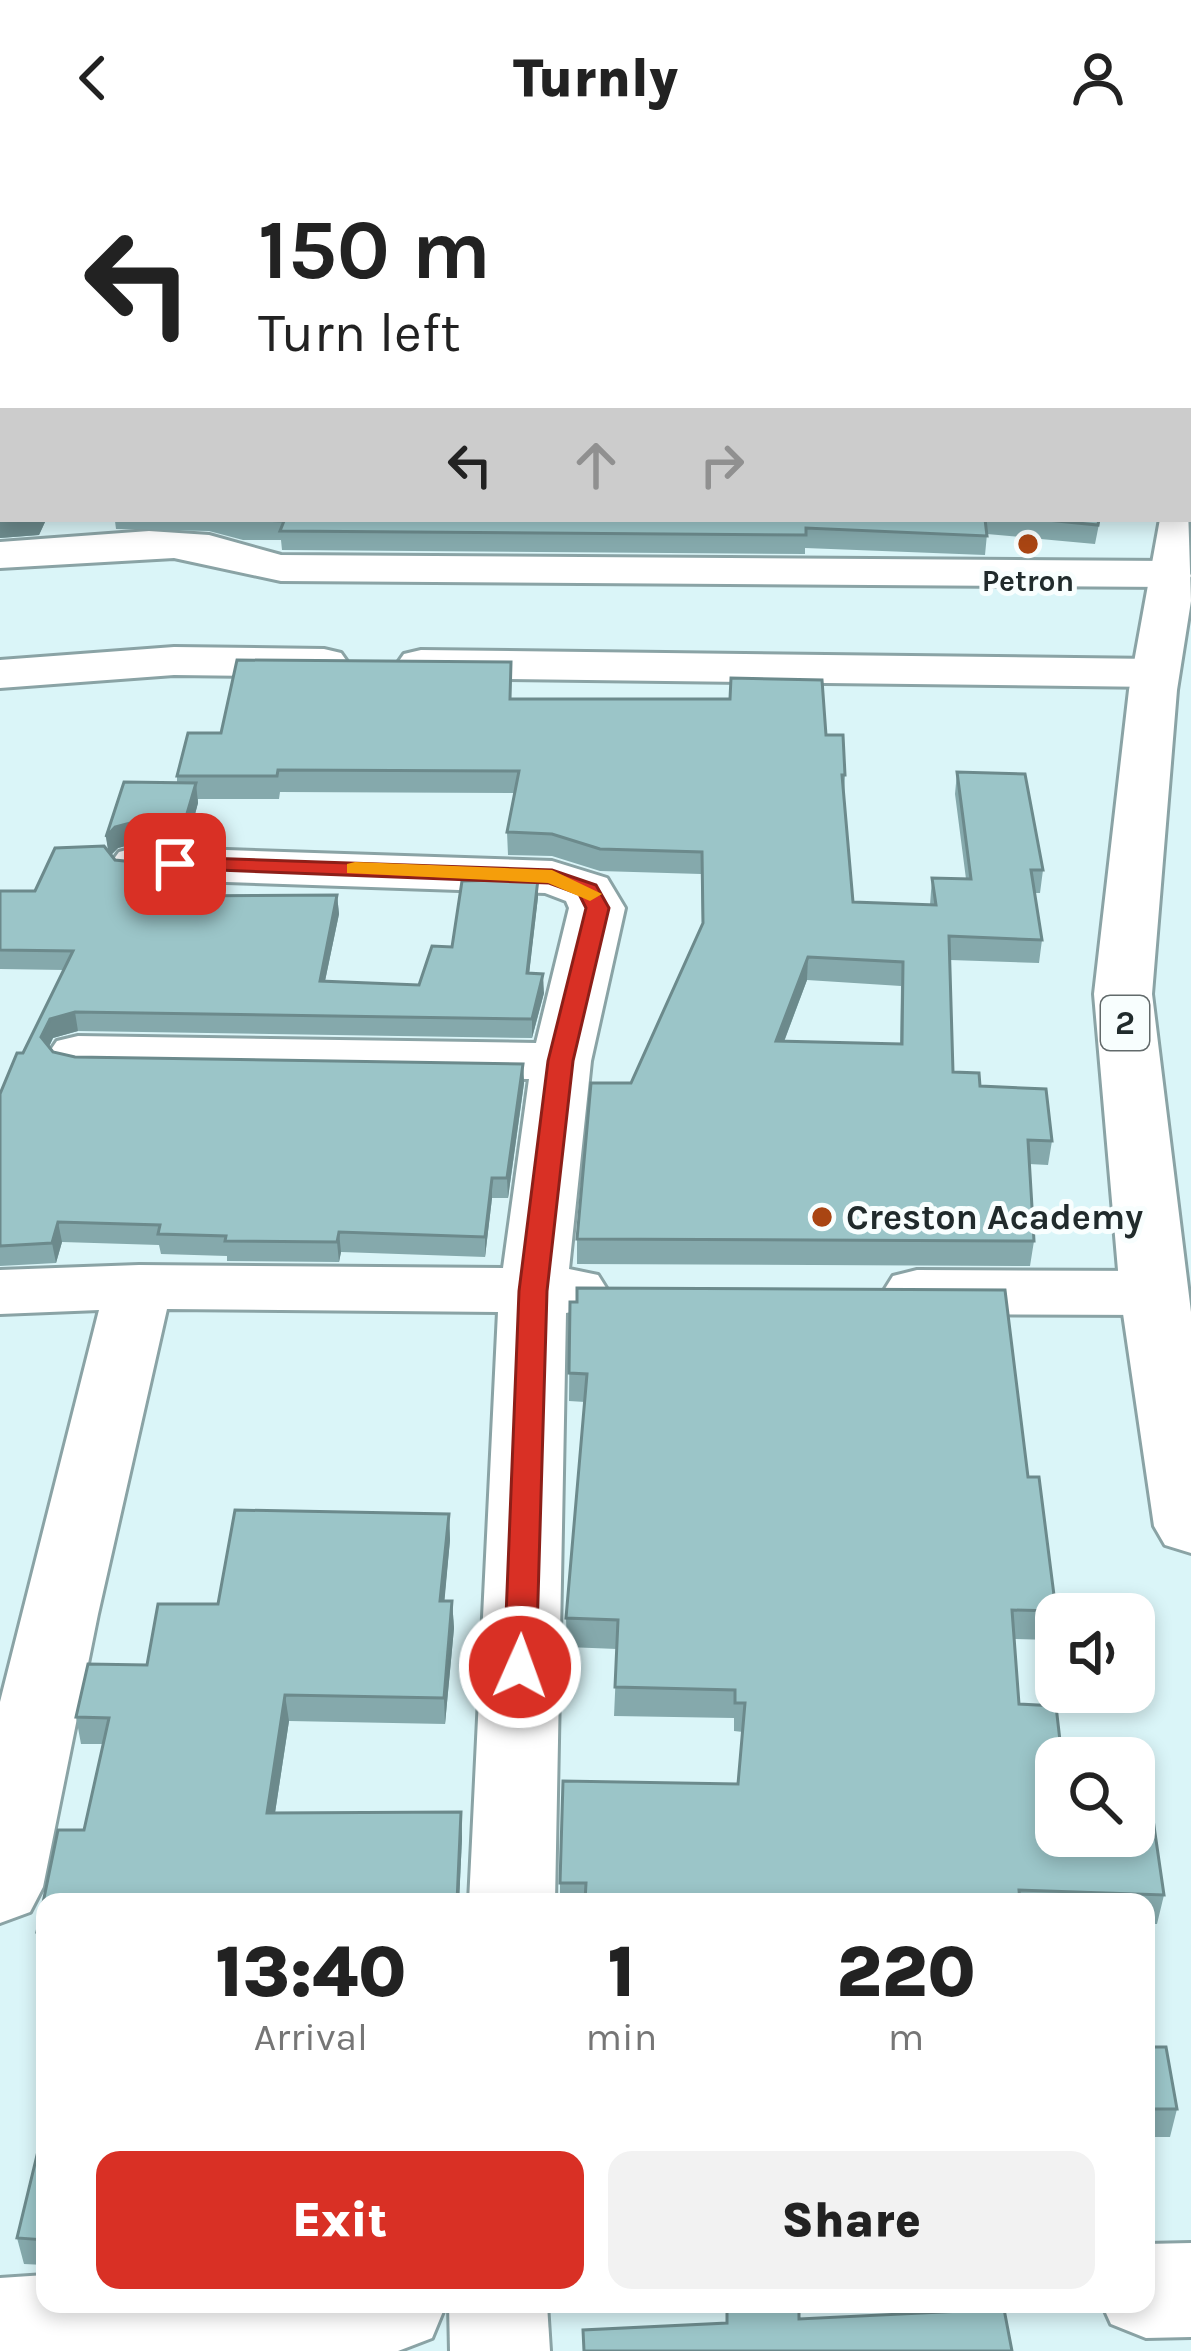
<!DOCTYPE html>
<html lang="en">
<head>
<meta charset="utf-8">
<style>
  :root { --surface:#fff; --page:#f2f2f2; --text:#222; --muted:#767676; --accent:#d93025 }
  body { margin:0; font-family:Karla,sans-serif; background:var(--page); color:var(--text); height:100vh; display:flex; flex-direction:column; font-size:45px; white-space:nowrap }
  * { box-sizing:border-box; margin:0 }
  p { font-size:39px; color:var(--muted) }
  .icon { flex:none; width:66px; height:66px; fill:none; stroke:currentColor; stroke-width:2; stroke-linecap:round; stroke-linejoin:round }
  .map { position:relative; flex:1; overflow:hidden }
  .details { position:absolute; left:36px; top:1737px; width:1119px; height:420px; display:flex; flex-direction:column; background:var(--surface); border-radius:24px; box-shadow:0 6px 18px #0003 }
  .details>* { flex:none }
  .guide { position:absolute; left:0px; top:0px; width:1191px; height:366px; box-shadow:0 6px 18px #0003; background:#fff; color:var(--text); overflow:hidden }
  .controls { position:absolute; left:1035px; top:1437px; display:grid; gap:24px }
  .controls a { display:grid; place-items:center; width:120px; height:120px; border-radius:24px; background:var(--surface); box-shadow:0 6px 18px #0003; font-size:60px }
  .pin { position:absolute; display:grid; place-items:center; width:102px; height:102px; color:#fff; margin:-51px; border-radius:24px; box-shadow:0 6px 18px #0006 }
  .me { position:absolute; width:132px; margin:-66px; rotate:2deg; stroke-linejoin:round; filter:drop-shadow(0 0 9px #0008) }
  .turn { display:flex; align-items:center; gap:42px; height:252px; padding:0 60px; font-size:54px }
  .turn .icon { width:156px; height:156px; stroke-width:2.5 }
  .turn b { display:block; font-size:84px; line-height:102px }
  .lanes { display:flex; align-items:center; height:114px; padding:0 60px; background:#0003; justify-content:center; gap:60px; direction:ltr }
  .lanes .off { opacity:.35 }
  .eta { display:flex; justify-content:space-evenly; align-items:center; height:204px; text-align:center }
  .eta b { font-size:72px; font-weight:800; line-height:84px }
  .cta { display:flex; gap:24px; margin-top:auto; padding:24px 60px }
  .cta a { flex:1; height:138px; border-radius:24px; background:var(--accent); color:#fff; font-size:48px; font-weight:800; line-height:138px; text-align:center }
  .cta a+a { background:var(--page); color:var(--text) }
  header { display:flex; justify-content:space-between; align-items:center; height:156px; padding:0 60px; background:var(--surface); font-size:54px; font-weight:800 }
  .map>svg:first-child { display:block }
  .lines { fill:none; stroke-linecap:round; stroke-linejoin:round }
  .minor-casing { stroke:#8aa3a5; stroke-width:6 }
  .highway-casing { stroke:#8aa3a5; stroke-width:6 }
  .minor { fill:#fff; fill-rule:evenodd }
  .highway { fill:#fff; fill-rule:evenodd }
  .wall { fill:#85a9ac; fill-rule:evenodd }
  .shaded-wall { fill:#6c8a8c }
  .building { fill:#9bc5c8; stroke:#6c8a8c; stroke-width:3; fill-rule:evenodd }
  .route { fill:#d93025; stroke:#8d1f18; stroke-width:3 }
  .slow { fill:#f59e0b }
  .poi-dot { fill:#a94513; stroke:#f8fefe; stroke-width:4.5 }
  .labels { text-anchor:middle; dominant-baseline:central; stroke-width:10; stroke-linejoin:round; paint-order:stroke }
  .far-poi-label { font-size:30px; font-weight:bold; fill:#212b2c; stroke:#f8fefe }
  .shield { fill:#f8fefe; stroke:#626a6b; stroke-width:3 }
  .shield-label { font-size:33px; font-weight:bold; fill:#212b2c }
  .poi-label { font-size:36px; font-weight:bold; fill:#212b2c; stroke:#f8fefe; text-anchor:start }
</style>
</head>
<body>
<header><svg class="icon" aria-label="back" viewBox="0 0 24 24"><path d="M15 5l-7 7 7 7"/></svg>Turnly<svg class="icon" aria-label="person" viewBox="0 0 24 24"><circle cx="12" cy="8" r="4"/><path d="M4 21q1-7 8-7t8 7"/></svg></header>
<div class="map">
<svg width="1191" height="2195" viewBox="0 0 1191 2195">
  <rect width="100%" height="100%" fill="#daf5f8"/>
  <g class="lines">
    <defs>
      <g id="minor">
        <path d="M468 0H634L635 2 466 3Z"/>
        <rect x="1188" y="105" width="3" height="22"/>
        <path d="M1188 208 1191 209V233L1188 232Z"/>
        <rect x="1188" y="258" width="3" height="24"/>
        <path d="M149 375 209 379 281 399 1170 405 1186 408 1191 420 1186 428 1170 431 281 425 174 402 0 412V386Z"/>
        <path d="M174 491 324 493 341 497 348 507 341 517 324 521 174 519 0 532V504Z"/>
        <path d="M421 494 1155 503 1172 507 1179 517 1172 527 1155 531 421 522 404 518 397 508 404 498Z"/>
        <path d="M138 691 552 705 607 722 625 752 591 905 569 1113 598 1119 608 1135 598 1151 566 1157 555 1746H469L498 1156 167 1153 98 1458 43 1731 30 1756 0 1767V1546L99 1154 0 1158V1114L139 1109 503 1112 529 923 78 916 57 911 48 898 57 885 78 880 536 887 569 752 566 745 545 737 138 723 119 718 111 707 119 696Z"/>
        <path d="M917 1114 1154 1115 1178 1121 1188 1137 1178 1153 1154 1159 917 1158 893 1152 883 1136 893 1120Z"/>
        <path d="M1191 2087V2181L1146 2182 1111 2168 1102 2148H1146V2088Z"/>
        <path d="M45 2119V2148H446L432 2182 398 2195H0V2122Z"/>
        <path d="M449 2148H547L550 2195H450Z"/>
      </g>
      <path id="highway" d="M1188 352 1191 445 1177 534 1152 838 1191 1156V1397L1165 1389 1154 1370 1120 1137 1094 838 1129 534 1160 363H1188Z"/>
    </defs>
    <use href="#minor" class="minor-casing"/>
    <use href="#highway" class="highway-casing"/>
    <use href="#minor" class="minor"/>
    <use href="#highway" class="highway"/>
  </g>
  <g class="wall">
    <path d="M0 72 3 73V192L0 190Z"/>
    <path d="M0 201 3 202V278H0Z"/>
    <path d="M0 290 3 363H1100L1095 388 987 378 985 399 805 392V398L282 394 281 384H243L209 375 116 373 115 365 45 366 39 379 0 382Z"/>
    <path d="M512 543 826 579 845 619 844 641 853 746 930 749 932 722 966 723 955 638 957 616 1043 714 1040 737H1035L1042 784 1039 807 950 804 953 916 980 930 1052 985 1048 1009 1029 1008 1034 1085 1030 1110 577 1108V1083L631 927 702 769 701 718 600 715 552 700 508 699 507 676 515 637 280 636 279 643H198V647L187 688 137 687 118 692 111 699 115 704 173 710 174 719H176L178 740 337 739 339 758 325 825 419 829 452 791 538 741 529 817 544 837 532 882 78 875 53 882 49 891 53 896 75 901 523 908 524 927 508 1042H492L485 1101 341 1096 339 1106 227 1105V1100L161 1098 159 1089 62 1086 56 1107 0 1110V938L23 897 64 814 0 813V735H35L109 696 106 681 177 627V620L221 577ZM807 824 901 830 900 888 784 886Z"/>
    <path d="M570 1146 1028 1321 1056 1455 1051 1484 1014 1483 1019 1548 1056 1602 1164 1739 1157 1768H1146V1746H560V1727L738 1628 743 1576 734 1575V1562L614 1560 617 1493 567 1491 566 1462 585 1246 569 1245Z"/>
    <path d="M235 1354 449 1358 450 1384 444 1445H452L454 1472 445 1568 289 1565 275 1657 461 1656 462 1682 459 1746H45V1802H43L37 1776 58 1674H84L103 1588H81L76 1561 88 1508 147 1509 158 1448H218Z"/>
    <path d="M1146 1891 1177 1953 1170 1981H1146Z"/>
    <path d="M45 1966V2109L24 2108 17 2082Z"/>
  </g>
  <g class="shaded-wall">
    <path d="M0 363H44L45 366 39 379 0 382Z"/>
    <path d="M196 627 198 647 187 688 184 668Z"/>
    <path d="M134 666 137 687 118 692 109 701 106 681 115 671Z"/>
    <path d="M173 710 175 726 176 719 179 738 174 759 170 719Z"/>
    <path d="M538 723V741L527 836V817Z"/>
    <path d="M337 739 339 758 321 844 320 825Z"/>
    <path d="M808 801 807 824 775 909 776 885Z"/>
    <path d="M543 818 544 837 532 882V863Z"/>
    <path d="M75 856 78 875 53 882 44 901 41 881 50 863Z"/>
    <path d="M523 908 524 927 508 1042 507 1022Z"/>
    <path d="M492 1022V1042L485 1101V1081Z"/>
    <path d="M58 1066 62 1086 56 1107 52 1087Z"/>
    <path d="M339 1076 341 1096 339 1106 337 1086Z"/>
    <path d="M449 1358 450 1384 442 1472 440 1445Z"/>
    <path d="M452 1445 454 1472 445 1568 444 1542Z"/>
    <path d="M285 1539 289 1565 271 1683 267 1657Z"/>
    <path d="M461 1656 462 1682 459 1746H457Z"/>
  </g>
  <g class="building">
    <path d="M300 0 381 1 520 0 519 3H299Z"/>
    <path d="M630 0H1122V3H629Z"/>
    <path d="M0 3H3V49L0 47Z"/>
    <path d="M0 72 3 73V94H0Z"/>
    <path d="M3 98V176L0 175V102Z"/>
    <path d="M0 201 3 202V260H0Z"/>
    <path d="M0 290H3V362L0 363Z"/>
    <path d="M236 363H985L987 380 806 372V379L280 375 284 365Z"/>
    <path d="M1037 363H1099L1098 369Z"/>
    <path d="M237 504 511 506 510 543H730L731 522 822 524 826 579H843L845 619H842L853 746 936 749 932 722 971 723 957 616 1025 618 1043 714H1031L1042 784 949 780 953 916 979 917 980 930 1046 933 1052 985 1028 984 1034 1085 577 1083 591 927H631L703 767 702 696 600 693 552 678 507 676 519 615 278 614 277 620H177L188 577H221ZM808 801 903 806 902 888 776 885Z"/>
    <path d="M124 626 196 627 184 668 134 666 115 671 106 681Z"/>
    <path d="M104 690 115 704 173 710 170 719H176L172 740 337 739 320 825 419 829 432 790 452 791 462 725 538 723 527 817 543 818 532 863 75 856 50 863 41 881 53 896 75 901 523 908 507 1022H492L485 1081 339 1076 337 1086 225 1085 226 1080 158 1078 160 1069 58 1066 52 1087 0 1090V938L17 897H23L73 795 0 794V735H35L55 692Z"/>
    <path d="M577 1132 1005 1134 1028 1321H1039L1056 1455 1012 1454 1019 1548 1056 1550 1062 1602H1056V1680H1134V1615H1146L1164 1739 1019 1734 1020 1746H585L586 1727H560L563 1625 738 1628 745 1547H735V1534L615 1531 618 1464 566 1462 587 1218 569 1217 570 1146H577Z"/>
    <path d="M235 1354 449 1358 440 1445H452L444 1542 285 1539 267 1657 461 1656 457 1746H45V1776H37L58 1674H84L109 1562 76 1561 88 1508 147 1509 158 1448H218Z"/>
    <path d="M1146 1891H1166L1177 1953H1146Z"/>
    <path d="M45 1966V2084L17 2082Z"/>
    <path d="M727 2148H799V2163L1004 2153 1012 2195H584L583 2174 727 2167Z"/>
  </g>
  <path class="route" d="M175 701 552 714 596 729 609 752 573 905 547 1135 536 1511 531 1520 520 1524 508 1520 504 1511 519 1135 548 905 586 752 579 738 549 727 167 712 163 708Z"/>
  <path class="slow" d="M355 706 552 714 602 738 590 745 548 727 347 717V708Z"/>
  <g class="poi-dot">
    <circle cx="1028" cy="388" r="12"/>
    <circle cx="822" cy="1061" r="12"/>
  </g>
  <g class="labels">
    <g class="far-poi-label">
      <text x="1028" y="425">Petron</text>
    </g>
    <rect class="shield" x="1101" y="840" width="48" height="54" rx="9"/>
    <g class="shield-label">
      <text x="1125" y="867">2</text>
    </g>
    <g class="poi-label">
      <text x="846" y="1061">Creston Academy</text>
    </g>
  </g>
</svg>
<div class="controls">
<a><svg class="icon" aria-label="sound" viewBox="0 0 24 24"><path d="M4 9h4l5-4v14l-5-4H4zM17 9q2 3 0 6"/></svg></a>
<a><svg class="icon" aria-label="search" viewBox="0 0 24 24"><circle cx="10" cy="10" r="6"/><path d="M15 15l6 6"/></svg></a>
</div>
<div class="pin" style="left:175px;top:708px;background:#d93025"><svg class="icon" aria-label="arrive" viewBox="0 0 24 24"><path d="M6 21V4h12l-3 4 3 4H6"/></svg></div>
<svg class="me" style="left:520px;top:1511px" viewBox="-20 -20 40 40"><circle r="17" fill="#d93025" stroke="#fff" stroke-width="3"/><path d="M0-11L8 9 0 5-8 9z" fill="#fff"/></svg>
<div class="guide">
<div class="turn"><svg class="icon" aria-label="left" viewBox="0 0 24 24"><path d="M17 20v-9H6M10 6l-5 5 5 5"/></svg><div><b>150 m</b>Turn left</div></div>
<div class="lanes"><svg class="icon" aria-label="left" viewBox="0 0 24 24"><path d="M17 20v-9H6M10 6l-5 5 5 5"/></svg><svg class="icon off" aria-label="ahead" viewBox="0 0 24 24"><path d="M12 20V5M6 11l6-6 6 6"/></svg><svg class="icon off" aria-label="right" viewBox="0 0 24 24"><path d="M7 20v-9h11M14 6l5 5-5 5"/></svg></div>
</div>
<section class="details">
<div class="eta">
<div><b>13:40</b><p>Arrival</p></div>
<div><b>1</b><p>min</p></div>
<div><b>220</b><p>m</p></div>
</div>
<div class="cta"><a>Exit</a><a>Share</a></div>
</section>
</div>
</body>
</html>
